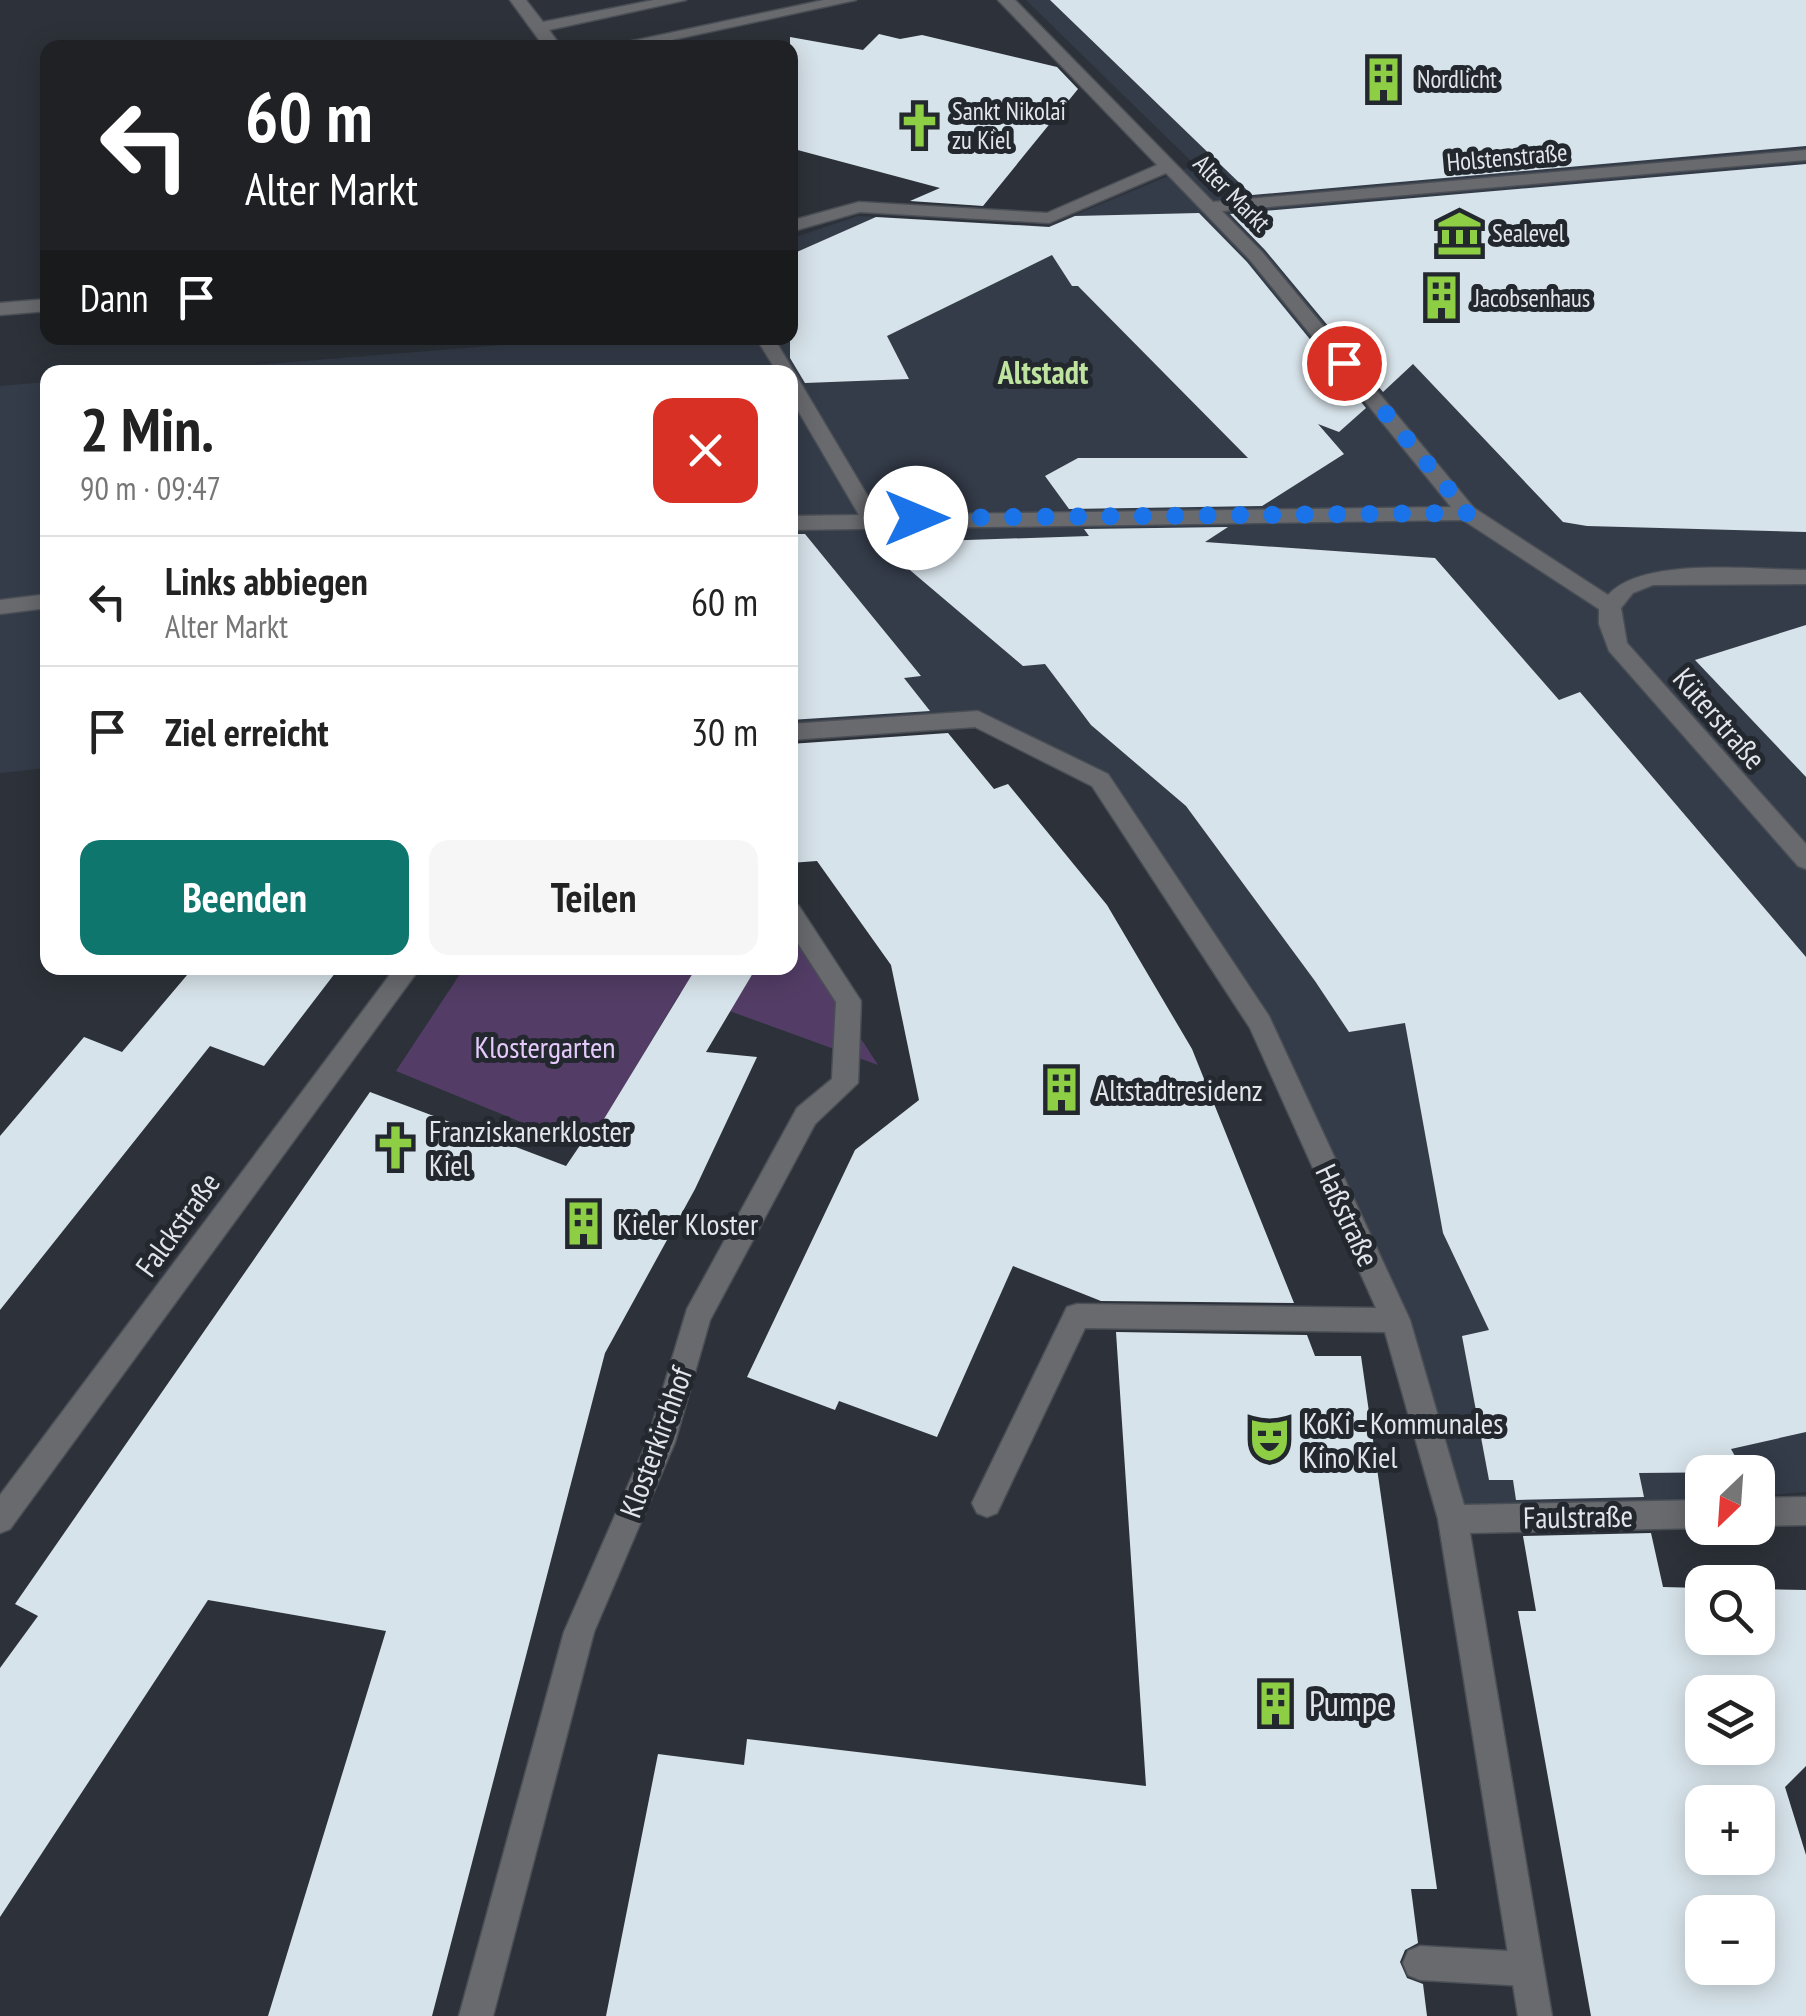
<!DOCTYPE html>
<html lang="de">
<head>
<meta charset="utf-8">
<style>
  :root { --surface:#fff; --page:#f6f6f6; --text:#222; --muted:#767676; --line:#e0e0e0; --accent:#0f766e }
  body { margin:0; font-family:"PT Sans Narrow",sans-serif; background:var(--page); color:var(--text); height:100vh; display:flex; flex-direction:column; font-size:38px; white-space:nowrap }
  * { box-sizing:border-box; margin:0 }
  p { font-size:32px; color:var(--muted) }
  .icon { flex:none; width:55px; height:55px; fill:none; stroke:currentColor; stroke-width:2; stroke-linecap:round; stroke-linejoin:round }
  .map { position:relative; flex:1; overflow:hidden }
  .sheet { position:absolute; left:40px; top:365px; width:758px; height:610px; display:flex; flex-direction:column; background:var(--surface); border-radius:20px; box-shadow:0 5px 25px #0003 }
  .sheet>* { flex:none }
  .guide { position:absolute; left:40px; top:40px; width:758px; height:305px; border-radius:20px; box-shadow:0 5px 25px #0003; background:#202124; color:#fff; overflow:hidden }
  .needle { width:65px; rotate:205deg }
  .buttons { position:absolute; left:1685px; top:1455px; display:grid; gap:20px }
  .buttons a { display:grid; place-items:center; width:90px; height:90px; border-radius:20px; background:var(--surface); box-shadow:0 5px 25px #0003; font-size:50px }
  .pin { position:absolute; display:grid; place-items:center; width:85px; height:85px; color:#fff; margin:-42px; border:5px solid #fff; border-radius:50%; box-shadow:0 2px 10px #0007 }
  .me { position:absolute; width:110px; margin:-55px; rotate:90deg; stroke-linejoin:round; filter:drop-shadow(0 0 8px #0008) }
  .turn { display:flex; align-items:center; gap:35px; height:210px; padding:0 40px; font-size:45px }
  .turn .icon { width:130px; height:130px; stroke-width:2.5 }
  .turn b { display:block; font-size:70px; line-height:85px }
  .then { display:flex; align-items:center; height:95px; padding:0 40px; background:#0003; gap:20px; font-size:38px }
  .round { display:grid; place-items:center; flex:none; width:105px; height:105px; border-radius:20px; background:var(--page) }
  .headline { display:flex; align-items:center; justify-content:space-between; height:170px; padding:0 40px }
  h1 { font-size:60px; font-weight:600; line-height:75px }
  .button { display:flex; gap:20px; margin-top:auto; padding:20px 40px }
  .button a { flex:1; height:115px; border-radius:20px; background:var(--accent); color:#fff; font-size:40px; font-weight:600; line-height:115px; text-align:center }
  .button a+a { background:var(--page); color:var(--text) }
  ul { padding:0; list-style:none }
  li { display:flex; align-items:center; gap:30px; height:130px; padding:0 40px; border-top:2px solid var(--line) }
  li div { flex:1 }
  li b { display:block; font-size:38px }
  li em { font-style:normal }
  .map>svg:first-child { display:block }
  .built { fill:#343c49 }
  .green { fill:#533d66 }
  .building { fill:#d7e3ea; fill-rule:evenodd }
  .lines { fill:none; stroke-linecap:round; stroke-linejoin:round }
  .lane-casing { stroke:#4a4f56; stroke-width:3 }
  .street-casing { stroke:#4a4f56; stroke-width:3 }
  .lane { fill:#696a6e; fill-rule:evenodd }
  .street { fill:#696a6e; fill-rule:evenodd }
  .route { stroke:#1a73e8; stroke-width:18; stroke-dasharray:0 32.4 }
  .labels { text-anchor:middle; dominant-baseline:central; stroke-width:10; stroke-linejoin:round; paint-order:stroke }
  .far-poi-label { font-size:25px; fill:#e2e5ea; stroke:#23282f; text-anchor:start }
  .far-street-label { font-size:25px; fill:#e2e5ea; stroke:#23282f }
  .street-label { font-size:30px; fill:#e2e5ea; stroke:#23282f }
  .park-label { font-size:30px; fill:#e4cafb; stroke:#23282f }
  .poi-label { font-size:30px; fill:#e2e5ea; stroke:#23282f; text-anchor:start }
  .far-district-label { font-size:32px; font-weight:bold; fill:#bfe49f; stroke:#23282f }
  .near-poi-label { font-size:35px; fill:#e2e5ea; stroke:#23282f; text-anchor:start }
</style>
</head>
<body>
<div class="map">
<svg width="1806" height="2016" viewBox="0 0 1806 2016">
  <rect width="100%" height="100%" fill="#2d323a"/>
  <g class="built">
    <path d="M1026 0H1806V1492L1758 1496V1472H1702V1500L1453 1519 1396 1320 1260 1023 1100 780 978 719 790 728V372H165L591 338H790V239L858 216 1048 226 1195 165Z"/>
    <path d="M47 382V768L0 773V386Z"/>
  </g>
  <path class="green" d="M790 929 878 1065 680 993 595 1135 567 1122 558 1137 396 1071 464 968H790Z"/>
  <g class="building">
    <path d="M1050 0H1806V146L1252 195Z"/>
    <path d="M879 34 900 39 922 35 1057 67 1078 89 983 206 910 201 940 188 790 148V37L863 50Z"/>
    <path d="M1806 164V532L1587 526 1563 522 1413 364 1383 392 1265 250 1230 214Z"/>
    <path d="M1199 213 1247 262 1366 408 1339 432 1318 424 1344 454 1262 506 1069 509 1045 476 1078 458H1248L1078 286H1072L1052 255 887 336 909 379 805 383 790 358V255L876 217 1049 227 1075 216Z"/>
    <path d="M1228 527 1205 542 1435 558 1559 700 1580 692 1806 957V1432L1731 1449 1744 1472 1639 1473 1644 1497 1516 1500 1513 1480H1489L1462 1336 1489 1330 1443 1233 1405 1023 1349 1032 1315 981 1186 806 1091 725 1045 664 1023 666 878 543 1089 536 1084 529Z"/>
    <path d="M790 534H805L921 676 904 678 930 711 790 720Z"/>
    <path d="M1806 625V777L1695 660Z"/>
    <path d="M948 733 994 789 1008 784 1107 905 1192 1049 1294 1303 1101 1301 1013 1266 937 1437 839 1401 835 1410 747 1377 855 1150 919 1100 891 965 817 861 790 863V744Z"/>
    <path d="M193 968H339L264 1066 210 1046 0 1310V1136L84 1037 122 1052Z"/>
    <path d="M696 968H756L706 1052 757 1057 695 1189 605 1353 432 2016H268L386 1631 208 1600 0 1917V1668L38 1616 15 1604 370 1092 566 1166 587 1135 593 1137Z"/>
    <path d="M1116 1332 1307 1335 1315 1356H1361L1437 1889H1411L1418 1943 1405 1950 1400 1962 1407 1978 1423 1984 1427 2016H606L658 1754 744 1765 747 1739 1146 1786Z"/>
    <path d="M1651 1533 1663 1587 1702 1588V1638H1758V1589L1806 1590V1766L1785 1787 1806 1855V2016H1591L1518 1611H1536L1523 1536ZM1702 1692H1758V1748H1702ZM1702 1802H1758V1858H1702ZM1702 1912H1758V1968H1702Z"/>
  </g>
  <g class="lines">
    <defs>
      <g id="lane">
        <path d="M790 903 799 906 861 1001 858 1083 815 1124 710 1320 675 1442 671 1451 661 1455 651 1451 647 1442 687 1309 797 1108 832 1079 836 1002 790 931Z"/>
        <path d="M1420 1946 1527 1952 1539 1957 1544 1969 1539 1981 1527 1986 1420 1980 1408 1975 1403 1963 1408 1951Z"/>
      </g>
      <g id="street">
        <path d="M510 0H526L543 22 654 0H686L549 30 562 48H545Z"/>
        <path d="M824 0H856L635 48H600Z"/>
        <path d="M998 0H1015L1213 202 1806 150V160L1222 211 1262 252 1474 508 1608 595C1643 556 1755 570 1806 570V584L1653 585 1633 593 1621 608 1627 643 1806 844V869L1798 866 1609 651 1599 624V609L1463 520 790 530V516L859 515 790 397V372H777L756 338H774L879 515 1451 507 1250 260 1166 173 1049 223 860 212 790 232V221L859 202 1047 213 1157 165Z"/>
        <path d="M48 299V311L0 315V303Z"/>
        <path d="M48 594V608L0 614V600Z"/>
        <path d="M978 711 1108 774 1269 1016 1410 1320 1464 1505 1702 1500V1528L1470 1533 1552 2016H1518L1438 1519 1385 1332 1085 1328 997 1513 987 1517 977 1513 972 1503 1067 1307 1077 1304 1376 1308 1250 1028 1092 786 975 727 790 740V724Z"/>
        <path d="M395 968H420L10 1529 0 1533V1495Z"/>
        <path d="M661 1429 671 1433 675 1442 594 1632 493 2016H459L564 1632 651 1433Z"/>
        <path d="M1806 1497V1525L1758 1526V1498Z"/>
      </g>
    </defs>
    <use href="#lane" class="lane-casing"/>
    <use href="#street" class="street-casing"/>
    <use href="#lane" class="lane"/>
    <use href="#street" class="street"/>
  </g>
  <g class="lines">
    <path class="route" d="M916 518 1468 513 1344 363"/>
  </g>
  <defs>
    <symbol id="building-bare" viewBox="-9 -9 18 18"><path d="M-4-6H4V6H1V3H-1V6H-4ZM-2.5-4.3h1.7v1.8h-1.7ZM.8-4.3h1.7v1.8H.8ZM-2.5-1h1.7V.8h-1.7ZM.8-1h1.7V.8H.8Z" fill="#8dce44" stroke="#23282f" stroke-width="2.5" paint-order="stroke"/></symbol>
    <symbol id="church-bare" viewBox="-9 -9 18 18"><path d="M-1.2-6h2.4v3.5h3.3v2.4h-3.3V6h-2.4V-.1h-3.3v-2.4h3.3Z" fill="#8dce44" stroke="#23282f" stroke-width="2.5" paint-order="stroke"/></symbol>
    <symbol id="museum-bare" viewBox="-9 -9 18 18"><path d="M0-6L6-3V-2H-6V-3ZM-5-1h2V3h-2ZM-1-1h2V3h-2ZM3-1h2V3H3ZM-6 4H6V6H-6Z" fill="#8dce44" stroke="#23282f" stroke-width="2.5" paint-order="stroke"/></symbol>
    <symbol id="theatre-bare" viewBox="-9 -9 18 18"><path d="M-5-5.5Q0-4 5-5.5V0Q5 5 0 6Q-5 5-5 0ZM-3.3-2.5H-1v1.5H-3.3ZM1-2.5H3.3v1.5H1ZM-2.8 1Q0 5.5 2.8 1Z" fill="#8dce44" stroke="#23282f" stroke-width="2.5" paint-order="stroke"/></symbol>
  </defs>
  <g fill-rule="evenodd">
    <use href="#building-bare" x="1352" y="48" width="63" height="63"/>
    <use href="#church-bare" x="888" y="94" width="63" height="63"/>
    <use href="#museum-bare" x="1428" y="202" width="63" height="63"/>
    <use href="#building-bare" x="1410" y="266" width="63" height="63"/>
    <use href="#building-bare" x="1030" y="1058" width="63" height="63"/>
    <use href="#church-bare" x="364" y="1116" width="63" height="63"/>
    <use href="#building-bare" x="552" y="1192" width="63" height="63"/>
    <use href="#theatre-bare" x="1238" y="1408" width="63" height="63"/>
    <use href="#building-bare" x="1244" y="1672" width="63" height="63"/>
  </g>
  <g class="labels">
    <g class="far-poi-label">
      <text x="1417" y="79">Nordlicht</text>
      <text x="952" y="111">Sankt Nikolai<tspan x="952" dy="29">zu Kiel</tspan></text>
      <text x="1492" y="233">Sealevel</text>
      <text x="1474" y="298">Jacobsenhaus</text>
    </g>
    <g class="far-street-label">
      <text transform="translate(1507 157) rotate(-5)">Holstenstraße</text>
      <text transform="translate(1232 193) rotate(45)">Alter Markt</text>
    </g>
    <g class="street-label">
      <text transform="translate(1720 718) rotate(49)">Küterstraße</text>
      <text transform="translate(1348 1215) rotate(65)">Haßstraße</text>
      <text transform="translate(177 1224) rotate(-54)">Falckstraße</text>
      <text transform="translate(655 1442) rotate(-70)">Klosterkirchhof</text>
      <text transform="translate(1578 1516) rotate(-1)">Faulstraße</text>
    </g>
    <g class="park-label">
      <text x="545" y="1046">Klostergarten</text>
    </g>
    <g class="poi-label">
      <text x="1095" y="1089">Altstadtresidenz</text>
      <text x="429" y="1130">Franziskanerkloster<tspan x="429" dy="34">Kiel</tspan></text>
      <text x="617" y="1223">Kieler Kloster</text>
      <text x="1303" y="1422">KoKi - Kommunales<tspan x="1303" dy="34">Kino Kiel</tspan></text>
    </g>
    <g class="far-district-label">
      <text x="1043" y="372">Altstadt</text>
    </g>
    <g class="near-poi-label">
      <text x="1309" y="1703">Pumpe</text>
    </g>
  </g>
</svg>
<div class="buttons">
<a><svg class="needle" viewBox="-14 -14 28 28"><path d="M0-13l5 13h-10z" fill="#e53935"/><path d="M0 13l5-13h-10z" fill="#767676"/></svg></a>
<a><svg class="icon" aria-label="search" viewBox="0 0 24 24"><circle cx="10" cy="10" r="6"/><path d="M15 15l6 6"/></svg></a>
<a><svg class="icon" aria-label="layers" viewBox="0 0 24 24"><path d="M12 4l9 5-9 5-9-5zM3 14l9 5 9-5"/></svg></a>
<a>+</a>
<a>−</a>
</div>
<div class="pin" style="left:1344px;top:363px;background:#d93025"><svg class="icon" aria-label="arrive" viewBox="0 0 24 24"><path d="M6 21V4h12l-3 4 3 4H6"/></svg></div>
<svg class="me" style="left:916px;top:518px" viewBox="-20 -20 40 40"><circle r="19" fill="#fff"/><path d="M0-13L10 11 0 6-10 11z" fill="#1a73e8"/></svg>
<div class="guide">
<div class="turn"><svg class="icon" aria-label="left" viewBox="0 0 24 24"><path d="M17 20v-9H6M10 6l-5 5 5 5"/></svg><div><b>60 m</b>Alter Markt</div></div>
<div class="then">Dann<svg class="icon" aria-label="arrive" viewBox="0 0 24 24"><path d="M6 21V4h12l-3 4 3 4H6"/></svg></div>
</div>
<section class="sheet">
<div class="headline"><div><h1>2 Min.</h1><p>90 m · 09:47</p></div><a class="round" style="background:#d93025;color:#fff"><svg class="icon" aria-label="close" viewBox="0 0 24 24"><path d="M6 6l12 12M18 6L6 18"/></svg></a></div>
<ul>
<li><svg class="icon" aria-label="left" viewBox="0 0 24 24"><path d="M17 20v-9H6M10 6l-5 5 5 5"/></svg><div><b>Links abbiegen</b><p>Alter Markt</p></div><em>60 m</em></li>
<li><svg class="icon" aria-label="arrive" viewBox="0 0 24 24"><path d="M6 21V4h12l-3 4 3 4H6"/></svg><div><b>Ziel erreicht</b></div><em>30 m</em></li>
</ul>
<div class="button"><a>Beenden</a><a>Teilen</a></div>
</section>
</div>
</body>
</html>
